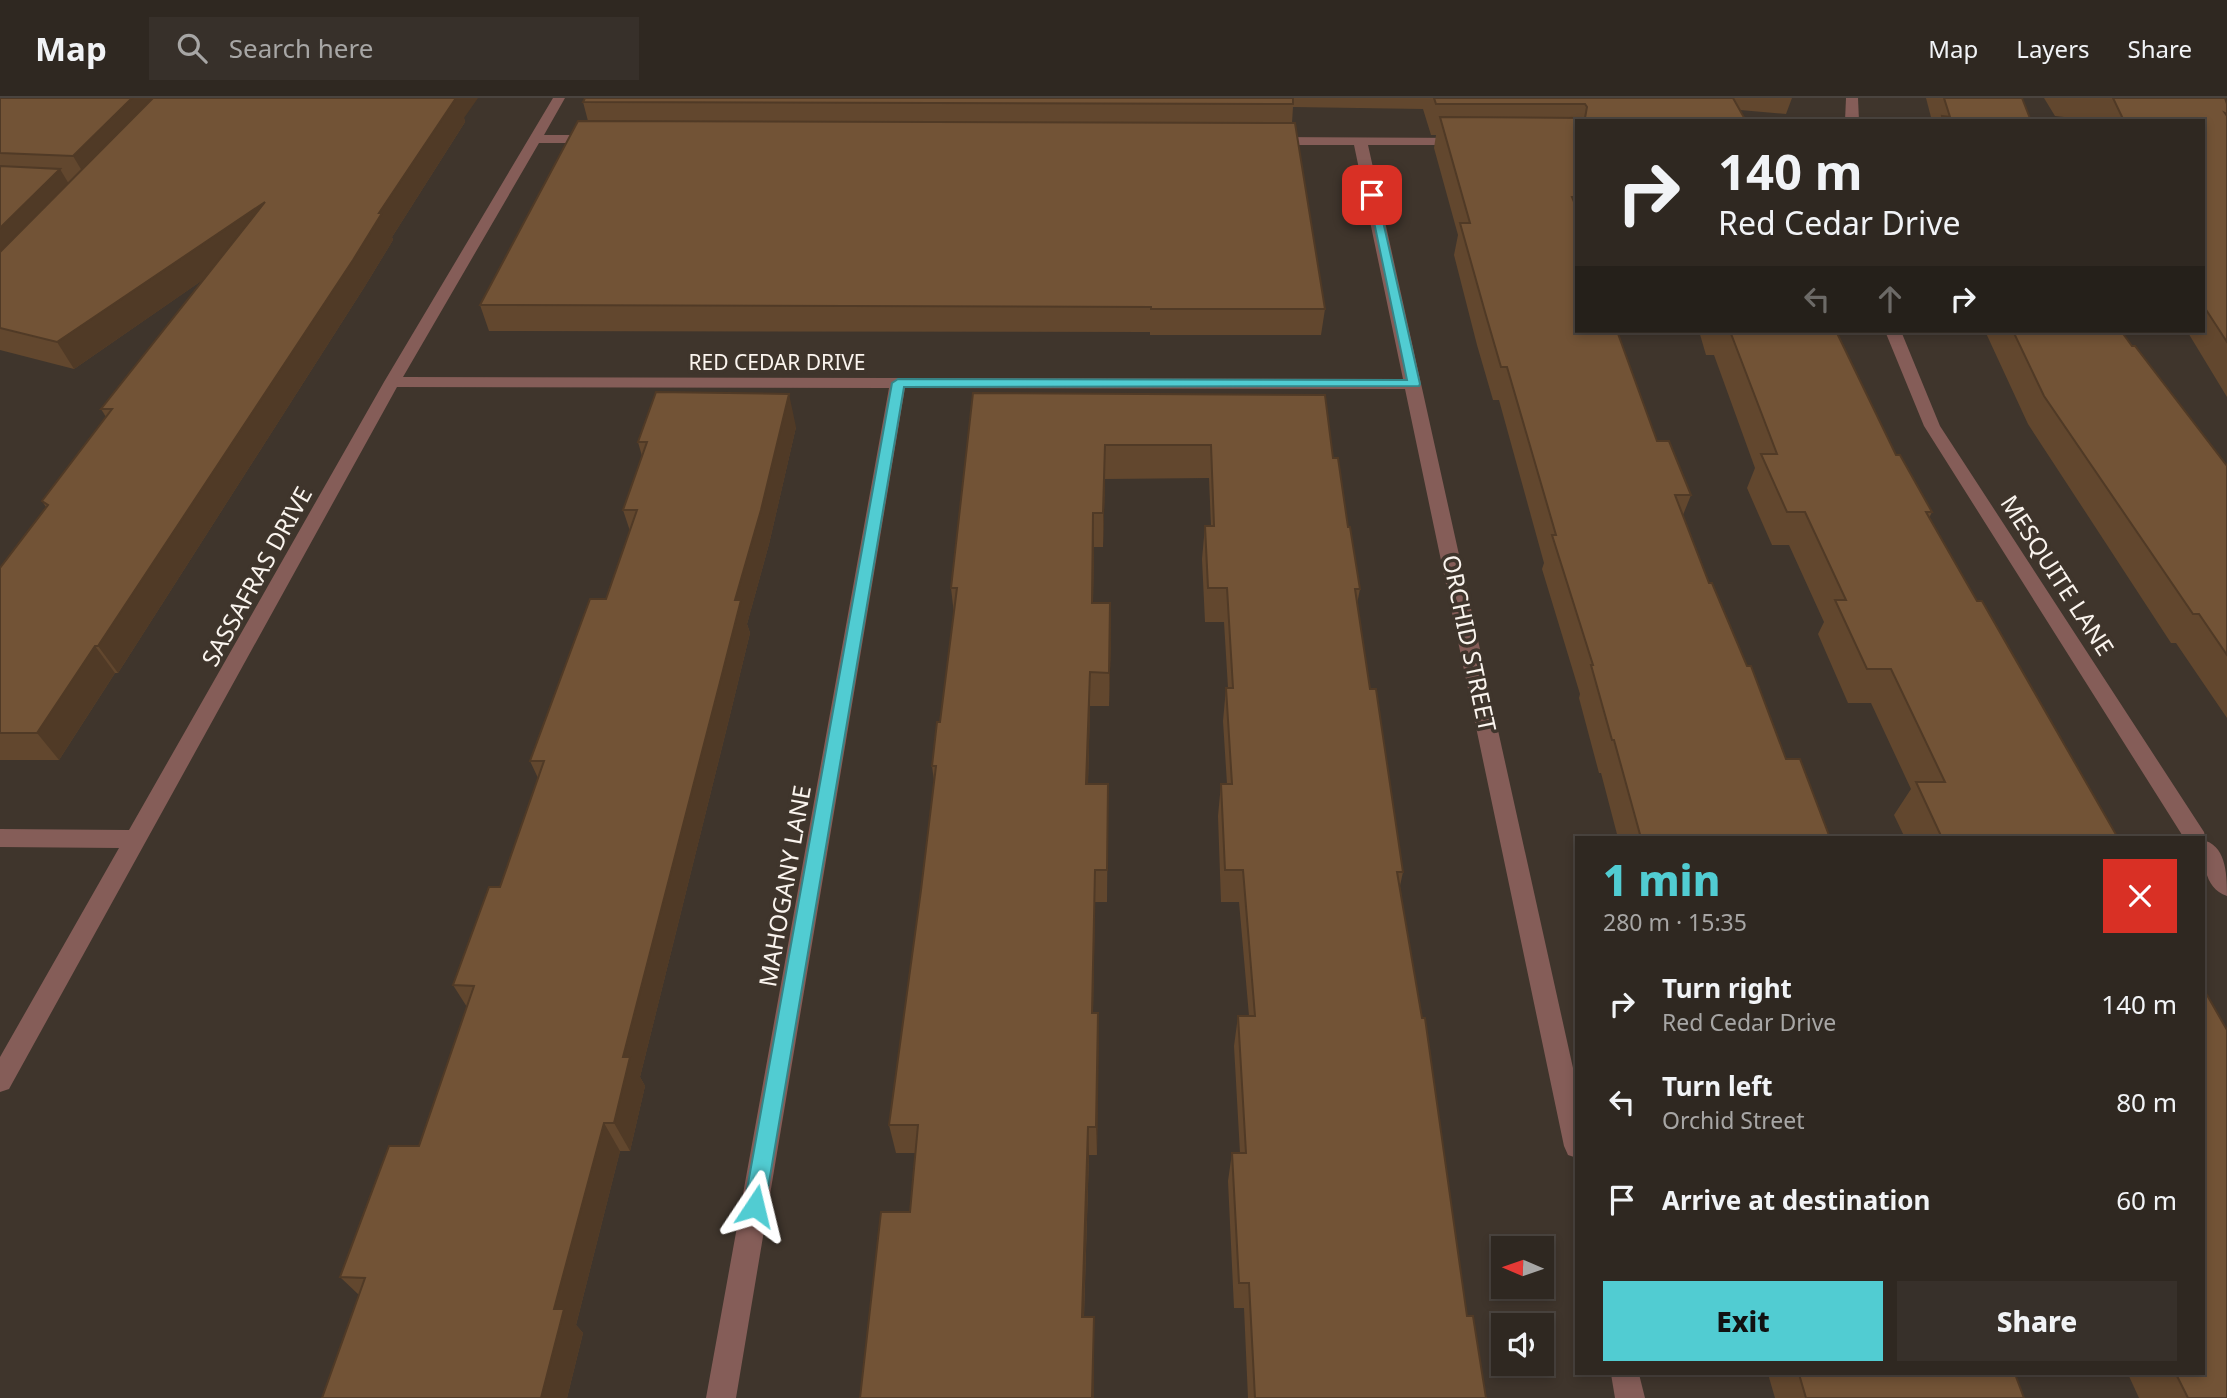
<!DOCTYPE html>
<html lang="en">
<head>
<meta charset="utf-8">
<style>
  :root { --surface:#2f2821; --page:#37302a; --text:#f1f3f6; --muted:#a7a6a5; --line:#4a443f; --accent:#51ccd2 }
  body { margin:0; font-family:"Noto Sans",sans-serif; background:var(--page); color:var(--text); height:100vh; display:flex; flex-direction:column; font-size:26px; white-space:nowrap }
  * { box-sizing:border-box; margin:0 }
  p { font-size:23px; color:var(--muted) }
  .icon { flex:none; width:38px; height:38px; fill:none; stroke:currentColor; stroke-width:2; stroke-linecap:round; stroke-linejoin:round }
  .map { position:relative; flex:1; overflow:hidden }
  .sheet { position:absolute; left:1575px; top:738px; width:630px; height:539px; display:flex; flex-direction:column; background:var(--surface); border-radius:0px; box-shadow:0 4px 10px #0003,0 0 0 2px var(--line) }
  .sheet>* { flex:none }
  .top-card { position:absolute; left:1575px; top:21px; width:630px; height:214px; border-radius:0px; box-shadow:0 4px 10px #0003,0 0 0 2px var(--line); background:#2f2821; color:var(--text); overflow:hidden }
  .needle { width:46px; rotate:272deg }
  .tools { position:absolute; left:1491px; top:1138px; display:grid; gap:14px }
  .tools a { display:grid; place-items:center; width:63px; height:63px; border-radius:0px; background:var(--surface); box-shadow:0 4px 10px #0003,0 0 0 2px var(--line); font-size:35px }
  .pin { position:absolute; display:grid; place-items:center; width:60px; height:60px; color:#fff; margin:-30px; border-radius:14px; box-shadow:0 4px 10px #0006 }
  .me { position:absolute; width:77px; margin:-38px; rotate:10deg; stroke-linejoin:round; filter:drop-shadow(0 0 5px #0008) }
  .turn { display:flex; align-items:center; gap:24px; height:147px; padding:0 28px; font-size:32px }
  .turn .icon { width:91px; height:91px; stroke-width:2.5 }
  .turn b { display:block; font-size:49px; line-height:60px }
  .lanes { display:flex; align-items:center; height:66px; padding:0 28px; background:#0003; justify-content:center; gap:35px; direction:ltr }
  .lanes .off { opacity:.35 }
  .round { display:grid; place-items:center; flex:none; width:74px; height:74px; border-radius:0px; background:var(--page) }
  .head { display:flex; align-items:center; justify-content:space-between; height:119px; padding:0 28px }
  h1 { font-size:42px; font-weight:800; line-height:52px; color:var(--accent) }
  .cta { display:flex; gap:14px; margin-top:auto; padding:14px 28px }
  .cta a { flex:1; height:80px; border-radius:0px; background:var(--accent); color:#111; font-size:28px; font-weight:800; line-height:80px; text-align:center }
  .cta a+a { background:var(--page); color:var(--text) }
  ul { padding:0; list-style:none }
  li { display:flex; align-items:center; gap:21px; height:98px; padding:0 28px }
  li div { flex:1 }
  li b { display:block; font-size:26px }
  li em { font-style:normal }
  header { display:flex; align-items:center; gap:42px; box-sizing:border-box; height:98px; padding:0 35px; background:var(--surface); border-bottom:2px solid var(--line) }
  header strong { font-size:33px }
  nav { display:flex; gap:38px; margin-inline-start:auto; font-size:24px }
  .search { width:490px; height:63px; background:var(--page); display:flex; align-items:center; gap:18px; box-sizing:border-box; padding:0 24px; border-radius:0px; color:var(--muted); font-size:26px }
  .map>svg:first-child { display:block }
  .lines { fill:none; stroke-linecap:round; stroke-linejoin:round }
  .minor { fill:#855d58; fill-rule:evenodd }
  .wall { fill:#62472e }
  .shaded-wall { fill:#503a26 }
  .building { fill:#725336; stroke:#503a26; stroke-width:2 }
  .route { fill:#51ccd2; stroke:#358588; stroke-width:2 }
  .labels { text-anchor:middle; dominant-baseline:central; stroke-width:7; stroke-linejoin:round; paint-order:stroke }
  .far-street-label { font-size:21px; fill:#faf4ee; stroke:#3f352c }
  .street-label { font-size:24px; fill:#faf4ee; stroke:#3f352c }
</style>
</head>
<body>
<header>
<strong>Map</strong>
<div class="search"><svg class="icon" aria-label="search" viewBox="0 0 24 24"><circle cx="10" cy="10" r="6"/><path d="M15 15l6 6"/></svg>Search here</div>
<nav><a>Map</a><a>Layers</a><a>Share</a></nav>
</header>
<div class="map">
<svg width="2227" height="1300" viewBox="0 0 2227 1300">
  <rect width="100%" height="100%" fill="#3f352c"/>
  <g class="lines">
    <g class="minor">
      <path d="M553 0H565L544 37H597L604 41 597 45H539L403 279 1403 281 1354 47H1269L1262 43 1269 39 1470 40 1472 43 1465 47H1368L1577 988V1060L1568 1057 1564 1048 1405 291 905 290 736 1300H706L889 290 397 289 9 991 0 994V959L119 750 0 749V731L129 732 384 284Z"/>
      <path d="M1846 0H1858L1859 23H1845Z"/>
      <path d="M1885 233H1901L1940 328 2204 734 2206 743C2227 750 2227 780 2227 798 2203 790 2203 761 2203 740H2184L1924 328Z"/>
      <path d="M1611 1276H1639L1645 1300H1615Z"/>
    </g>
  </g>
  <g class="wall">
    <path d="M0 0 464 20 465 24 392 139 393 142 365 188 118 575H115L59 662H0V470L46 409 42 403 106 319 101 311 204 181 74 271 0 252Z"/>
    <path d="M585 0H1792L1786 16 1740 12 1577 23V233L1657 343 1691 397 1683 417 1709 485 1786 661 1830 740H1618L1601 675H1599L1579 600 1580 596 1542 471 1544 465 1499 302H1493L1477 247 1454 157 1458 137 1434 50 1436 37H1431L1423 11 1293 9 1292 25 1325 211 1321 237H1150V234L489 233 480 207 588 23 583 4Z"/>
    <path d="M1926 0H2022L2031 23H1932Z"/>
    <path d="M2044 0H2225L2227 6V299L2187 233H2203V23H2100L2055 18Z"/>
    <path d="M1699 233H1840L1838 237 1896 357 1932 414 1929 420 1977 503 2118 740H1905L1894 717 1911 691 1871 605H1848L1818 536 1824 524 1789 447H1772L1747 390 1755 370 1714 257H1706Z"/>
    <path d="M1985 233H2121L2227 368V620L2176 545H2171L2028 326Z"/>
    <path d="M973 295 1333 360 1360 491 1357 506 1370 591 1403 774 1400 788 1467 1218 1486 1300H1248L1244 1210H1234L1228 1083 1232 1055H1240L1234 948 1238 918H1249L1239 804H1221L1218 718 1221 686H1227L1223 623 1226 590H1228L1224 524H1205L1202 461 1205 428H1211L1209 380 1105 381 1103 449H1094L1093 505H1110L1111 539 1109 608H1090L1088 686H1108L1107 804H1095L1093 915H1098L1097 1057H1089L1084 1219H1094V1300H860L910 1114 916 1055H896L889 1027 921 792 934 683 932 668 940 624 954 516 951 490Z"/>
    <path d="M796 329 769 446 747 526 750 535 729 621 640 979 645 988 630 1053H620L576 1227 583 1235 567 1300H322L359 1197 340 1179 419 1048 467 909 453 887 500 789 538 680 530 663 606 501 630 433 623 412 642 358 638 344Z"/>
    <path d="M1768 1276H2015L2024 1300H1775Z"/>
    <path d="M2128 1276H2203L2227 1300H2139Z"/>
  </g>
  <g class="shaded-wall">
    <path d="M132 0H169L88 83 73 58Z"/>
    <path d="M453 0H478L464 20 465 24 392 139 393 142 365 188 118 575 98 548 379 115Z"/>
    <path d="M60 71 75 96 0 173V130Z"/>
    <path d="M265 104 278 130 74 271 57 244Z"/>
    <path d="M789 296 796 329 769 446 747 526 750 535 729 621 640 979 645 988 630 1053 614 1025 623 959 735 502Z"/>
    <path d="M1105 347V381L1103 449V415Z"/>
    <path d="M1093 415 1094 449 1092 539V505Z"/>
    <path d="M1110 505 1111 539 1109 608V575Z"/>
    <path d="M95 548 115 575 59 662 37 635Z"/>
    <path d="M1090 574V608L1087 719 1086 686Z"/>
    <path d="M1095 772V804L1092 946V915Z"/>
    <path d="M1098 915 1099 946 1097 1057 1096 1029Z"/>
    <path d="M604 1025 620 1053 576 1227 583 1235 567 1300H541L554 1211Z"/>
    <path d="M1088 1029 1089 1057 1083 1243 1082 1219Z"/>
    <path d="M1094 1219V1300H1092Z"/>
  </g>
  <g class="building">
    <path d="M0 0H132L73 58 0 55Z"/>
    <path d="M153 0H456L379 115H382L353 162 98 548H95L37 635H0V470L48 407 42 403 112 311H101L265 104 57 244 0 230V154Z"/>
    <path d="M585 0H1293V6L583 4Z"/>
    <path d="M1434 0H1733L1746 23H1577V99H1572L1577 111V233H1617L1657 343H1669L1691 397H1675L1709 485H1712L1747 568H1751L1786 661H1800L1830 740H1641L1614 642H1612L1591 567H1593L1552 437H1556L1507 269H1501L1485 214 1460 125H1470L1440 19 1585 20 1587 9 1585 6H1436Z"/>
    <path d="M1944 0H2022L2031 23H1943L1942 18 1950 19Z"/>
    <path d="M2113 0H2225L2227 6V16L2225 15 2227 18V244L2203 207V23H2124Z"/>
    <path d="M578 23 1295 25 1325 211H1151V209L480 207Z"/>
    <path d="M0 68 60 71 0 130Z"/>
    <path d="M1730 233H1836L1896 357H1900L1932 414H1926L1977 503H1982L2118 740H1942L1916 684H1945L1891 571H1867L1835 502H1846L1805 414H1787L1761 356H1777Z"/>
    <path d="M2013 233H2121L2132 248H2135L2227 368V557L2199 516H2193L2044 298Z"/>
    <path d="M656 294 789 296 761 412 735 502H741L719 588 623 959H630L614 1025H604L554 1211H564L541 1300H322L365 1180 340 1179 389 1048H419L474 888 453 887 489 789H500L544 663H530L590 501H606L637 412H623L647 344H638Z"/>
    <path d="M973 295 1325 297 1333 360H1338L1348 429H1350L1360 491H1355L1370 591H1376L1403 774H1397L1422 920H1425L1467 1218H1473L1486 1300H1255L1249 1185H1239L1232 1055H1246L1238 918H1255L1243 772H1225L1221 686H1232L1226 590H1233L1227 490H1208L1205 428H1214L1211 347H1105L1103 415H1093L1092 505H1110L1109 575 1090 574 1086 686H1108L1107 772H1095L1092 915H1098L1096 1029H1088L1082 1219H1094L1092 1300H860L881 1114H910L918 1027H889L921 792 936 668H932L937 624H940L957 490H951Z"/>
    <path d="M2203 890 2227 932V1300H2188L2176 1276H2203Z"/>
    <path d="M1799 1276H2015L2024 1300H1806Z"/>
  </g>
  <path class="route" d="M1368 95 1377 97 1420 286 1419 288 904 289 765 1108 762 1115 755 1118 747 1115 744 1108 892 285 898 281 1407 282Z"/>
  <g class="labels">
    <g class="far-street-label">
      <text x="777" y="264">RED CEDAR DRIVE</text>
    </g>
    <g class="street-label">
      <text transform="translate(2058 477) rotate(57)">MESQUITE LANE</text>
      <text transform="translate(256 478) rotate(-61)">SASSAFRAS DRIVE</text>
      <text transform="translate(1470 545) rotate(78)">ORCHID STREET</text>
      <text transform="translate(784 788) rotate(-80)">MAHOGANY LANE</text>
    </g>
  </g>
</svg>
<div class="tools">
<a><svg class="needle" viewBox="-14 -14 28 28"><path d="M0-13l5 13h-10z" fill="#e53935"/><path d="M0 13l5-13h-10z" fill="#a7a6a5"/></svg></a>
<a><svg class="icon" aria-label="sound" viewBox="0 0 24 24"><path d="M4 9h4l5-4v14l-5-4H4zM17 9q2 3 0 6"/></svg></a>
</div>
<div class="pin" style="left:1372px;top:97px;background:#d93025"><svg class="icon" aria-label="arrive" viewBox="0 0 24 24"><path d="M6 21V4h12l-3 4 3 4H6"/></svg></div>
<svg class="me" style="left:755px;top:1108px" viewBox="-20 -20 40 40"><path d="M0-17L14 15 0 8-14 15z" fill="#51ccd2" stroke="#fff" stroke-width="4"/></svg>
<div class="top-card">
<div class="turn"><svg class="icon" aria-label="right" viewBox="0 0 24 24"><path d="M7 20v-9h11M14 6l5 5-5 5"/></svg><div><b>140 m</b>Red Cedar Drive</div></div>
<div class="lanes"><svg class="icon off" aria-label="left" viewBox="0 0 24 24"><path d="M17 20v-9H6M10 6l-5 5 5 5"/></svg><svg class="icon off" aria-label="ahead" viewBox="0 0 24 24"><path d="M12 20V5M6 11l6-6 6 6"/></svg><svg class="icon" aria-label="right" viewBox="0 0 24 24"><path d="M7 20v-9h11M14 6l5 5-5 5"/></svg></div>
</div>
<section class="sheet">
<div class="head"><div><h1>1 min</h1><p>280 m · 15:35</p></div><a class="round" style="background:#d93025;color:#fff"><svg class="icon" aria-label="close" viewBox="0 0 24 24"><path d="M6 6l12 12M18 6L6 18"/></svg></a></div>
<ul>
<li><svg class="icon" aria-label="right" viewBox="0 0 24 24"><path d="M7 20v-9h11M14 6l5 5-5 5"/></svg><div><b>Turn right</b><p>Red Cedar Drive</p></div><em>140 m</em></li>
<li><svg class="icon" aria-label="left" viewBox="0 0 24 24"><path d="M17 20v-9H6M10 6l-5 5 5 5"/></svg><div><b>Turn left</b><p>Orchid Street</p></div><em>80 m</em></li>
<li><svg class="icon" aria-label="arrive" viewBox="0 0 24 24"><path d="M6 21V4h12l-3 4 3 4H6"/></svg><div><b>Arrive at destination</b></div><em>60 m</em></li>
</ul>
<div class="cta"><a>Exit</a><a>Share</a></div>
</section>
</div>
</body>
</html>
